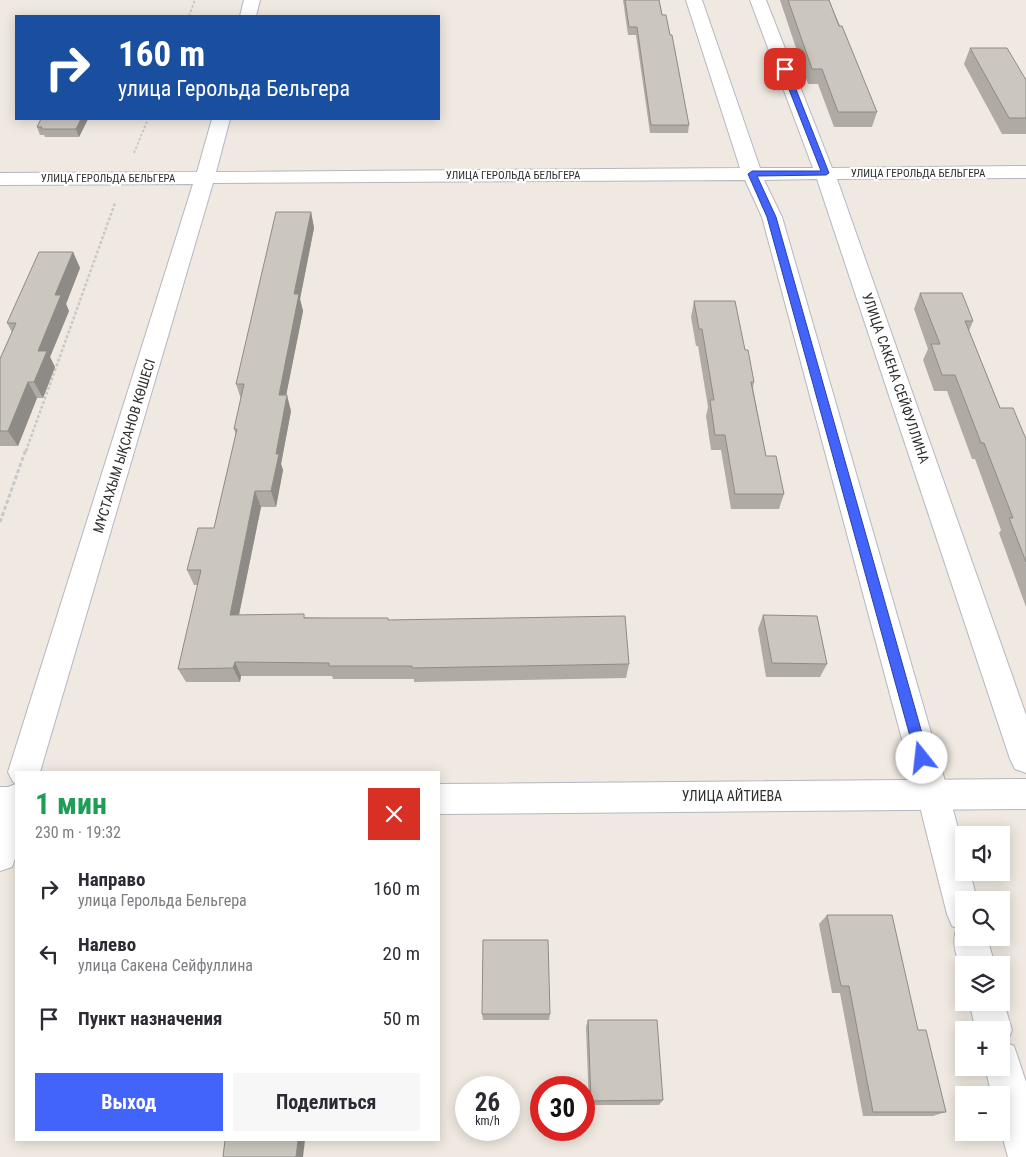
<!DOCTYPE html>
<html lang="ru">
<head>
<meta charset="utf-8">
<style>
  :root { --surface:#fff; --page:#f7f7f7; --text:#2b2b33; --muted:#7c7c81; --accent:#4264fb }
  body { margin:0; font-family:"Roboto Condensed",sans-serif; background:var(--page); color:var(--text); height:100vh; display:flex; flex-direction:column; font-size:19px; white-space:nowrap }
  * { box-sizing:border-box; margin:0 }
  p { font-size:16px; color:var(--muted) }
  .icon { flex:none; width:28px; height:28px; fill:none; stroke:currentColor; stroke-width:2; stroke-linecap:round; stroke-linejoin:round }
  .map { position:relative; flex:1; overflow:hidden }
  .details { position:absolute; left:15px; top:771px; width:425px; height:370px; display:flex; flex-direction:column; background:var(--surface); border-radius:0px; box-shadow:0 2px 12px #0003 }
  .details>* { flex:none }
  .banner { position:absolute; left:15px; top:15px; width:425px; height:105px; border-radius:0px; box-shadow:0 2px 12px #0003; background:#1a4fa0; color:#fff; overflow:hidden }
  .controls { position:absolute; left:955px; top:826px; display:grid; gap:10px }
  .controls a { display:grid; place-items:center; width:55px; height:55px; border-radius:0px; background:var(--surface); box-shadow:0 2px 12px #0003; font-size:25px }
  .speed { position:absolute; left:455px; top:1076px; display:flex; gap:10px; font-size:25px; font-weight:700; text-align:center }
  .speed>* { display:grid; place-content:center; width:65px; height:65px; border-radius:50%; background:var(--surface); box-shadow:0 2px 12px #0003; line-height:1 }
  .speed small { font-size:12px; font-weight:400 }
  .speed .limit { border:8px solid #d22; background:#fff; color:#111 }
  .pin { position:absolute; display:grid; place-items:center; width:42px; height:42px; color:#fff; margin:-21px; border-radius:10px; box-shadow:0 2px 8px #0006 }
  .me { position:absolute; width:55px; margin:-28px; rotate:344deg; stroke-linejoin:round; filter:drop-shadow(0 0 4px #0008) }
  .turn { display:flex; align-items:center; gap:18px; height:105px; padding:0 20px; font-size:22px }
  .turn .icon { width:65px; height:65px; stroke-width:2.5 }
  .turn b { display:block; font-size:35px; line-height:42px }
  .round { display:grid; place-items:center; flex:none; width:52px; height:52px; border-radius:0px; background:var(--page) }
  .overview { display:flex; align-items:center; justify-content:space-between; height:85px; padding:0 20px }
  h1 { font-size:30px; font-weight:700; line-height:38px; color:#1e9e55 }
  .primary-button { display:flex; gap:10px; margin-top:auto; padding:10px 20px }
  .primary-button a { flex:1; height:58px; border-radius:0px; background:var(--accent); color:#fff; font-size:20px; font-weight:700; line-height:58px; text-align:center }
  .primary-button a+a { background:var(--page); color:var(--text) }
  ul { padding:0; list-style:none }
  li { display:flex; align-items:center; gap:15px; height:65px; padding:0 20px }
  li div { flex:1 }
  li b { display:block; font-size:19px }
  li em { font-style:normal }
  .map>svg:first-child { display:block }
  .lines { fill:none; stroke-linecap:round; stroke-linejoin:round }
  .minor-casing { stroke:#b4b7c1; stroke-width:2 }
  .tertiary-casing { stroke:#b4b7c1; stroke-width:2 }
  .path-far2 { stroke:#c9c9c9; stroke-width:2; stroke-dasharray:2.5 2; stroke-linecap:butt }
  .path-far1 { stroke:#c9c9c9; stroke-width:2.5; stroke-dasharray:3 2; stroke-linecap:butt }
  .path { stroke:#c9c9c9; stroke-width:3; stroke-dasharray:4 2.5; stroke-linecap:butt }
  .minor { fill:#fff; fill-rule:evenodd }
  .tertiary { fill:#fff; fill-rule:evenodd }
  .wall { fill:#afaba4 }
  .shaded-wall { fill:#8e8b86 }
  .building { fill:#cbc7bf; stroke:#8e8b86 }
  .route { fill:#4264fb; stroke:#2b41a3 }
  .labels { text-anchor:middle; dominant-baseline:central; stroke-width:4.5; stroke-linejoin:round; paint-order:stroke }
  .far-street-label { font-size:11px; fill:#2e2e2e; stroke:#fff }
  .street-label { font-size:14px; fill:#2e2e2e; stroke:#fff }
</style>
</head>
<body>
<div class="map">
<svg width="1026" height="1157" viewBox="0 0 1026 1157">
  <rect width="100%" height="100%" fill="#efe9e1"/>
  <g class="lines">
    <defs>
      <g id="minor">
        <path d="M244 0H260L256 16H240Z"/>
        <path d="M686 0H702L760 168H813L750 0H766L832 168 1026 166V178L837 179 1026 715V773L1015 769 1010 759 817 179 764 180 782 217 949 795 964 850V872H970L977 900H964V938H987L995 965H964V976C958 961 950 943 957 928L952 926 947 914 917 795 762 217 745 180 213 183 40 772H16V784L13 782 8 772 193 184 0 185V173L197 172 212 119H230L216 172 740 168Z"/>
        <path d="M16 784V856L12 867 0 871V799L5 788Z"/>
        <path d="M1001 993 1012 1030 1007 1043 1014 1046 1026 1082V1157H1008L1001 1132V1095H992L985 1068H1001V1030H976L969 1002H1001Z"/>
      </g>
      <g id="tertiary">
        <path d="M1026 779V809L439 814V784Z"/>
        <rect x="0" y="787" width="16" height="30"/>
      </g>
    </defs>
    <use href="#minor" class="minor-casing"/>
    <use href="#tertiary" class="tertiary-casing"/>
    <g class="path-far2">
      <path d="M189 16 195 0"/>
      <path d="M134 153 148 119"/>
    </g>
    <path class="path-far1" d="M26 451 115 203"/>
    <path class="path" d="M0 522 26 449"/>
    <use href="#minor" class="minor"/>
    <use href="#tertiary" class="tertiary"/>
  </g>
  <g class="wall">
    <path d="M623 0H659L689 125 688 133H650L636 35H628Z"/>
    <path d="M780 0H829L877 112 872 127H834L818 84H808Z"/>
    <path d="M970 48 1026 80V134H1002L964 64Z"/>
    <path d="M41 119H88L79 137H45L44 135H40L37 127Z"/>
    <path d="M311 212 314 228 300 299 303 311 286 395 291 411 281 464 283 470 276 507H261L239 615 389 620 629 664 626 678 414 682V679H333L332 676H241L240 682H186L178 669 198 585H194L187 570 214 528 236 435 234 429 241 399 236 384Z"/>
    <path d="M73 252 80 268 66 304 69 311 50 357 55 367 43 398H37L18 446H0V359L12 332 7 323Z"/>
    <path d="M920 293 973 321 969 331 1000 408 1026 439V607L999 533 1001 530 975 459H972L947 391H934L923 360 928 349 914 309Z"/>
    <path d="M694 301 745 350 754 382 753 388 766 456 784 494 779 509H731L721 450H711L706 416 708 407 698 346H696L691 317Z"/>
    <path d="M763 615 827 664 820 677H766L758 629Z"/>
    <path d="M827 915 918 1030 946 1112 933 1116H863L840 993H832L819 924Z"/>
    <path d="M482 1014H550L549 1020H483Z"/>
    <path d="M588 1020 663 1100 659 1105H589L586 1027Z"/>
  </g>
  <g class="shaded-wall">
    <path d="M81 119H88L79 137 76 129Z"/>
    <path d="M311 212 314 228 300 299 303 311 283 411 279 395 294 294Z"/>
    <path d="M73 252 80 268 66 304 69 311 50 357 55 367 43 398 34 382 38 351 55 295Z"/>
    <path d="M28 382 37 398 18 446 8 431Z"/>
    <path d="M287 395 291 411 281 464 283 470 276 507 271 491 276 454Z"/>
    <path d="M255 491 261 507 236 629 230 615Z"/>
    <path d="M235 662 241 676 240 682 233 668Z"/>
    <path d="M298 1140H305L303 1157H296Z"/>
  </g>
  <g class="building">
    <path d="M625 0H659L662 15H666L670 35H672L689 125H651L637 27H629Z"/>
    <path d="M788 0H829L839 26H842L877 112H838L822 69H812Z"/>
    <path d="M970 48H1007L1026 80V118H1009Z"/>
    <path d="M41 119H81L76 129H41L42 127H37Z"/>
    <path d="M276 212H311L294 294H299L279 395H287L276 454H279L271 491H255L230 615 304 614V618H388V620L625 616 629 664 412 668V666H329V663L235 662 233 668 178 669 201 570H187L198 528H214L237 429H234L244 384H236Z"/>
    <path d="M39 252H73L55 295H61L38 351H47L34 382H28L8 431H0V359L16 323H7Z"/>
    <path d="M920 293H962L973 321H965L1000 408H1013L1026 439V562L1009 518H1013L984 443H981L955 375H942L931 344H940Z"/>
    <path d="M694 301H735L745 350H748L754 382H751L766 456H776L784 494H735L725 435H715L710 400H714L702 329H699Z"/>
    <path d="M763 615 817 616 827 664 772 663Z"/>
    <path d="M827 915H892L918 1030H926L946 1112H873L849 986H841Z"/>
    <path d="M483 940H548L550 1014H482Z"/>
    <path d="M588 1020H657L663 1100 591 1101Z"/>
    <path d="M225 1140H298L296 1157H223Z"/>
  </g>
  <path class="route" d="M785 67 788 69 829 173 826 175 757 176 776 217 929 758 927 762 922 763 918 762 916 758 767 217 748 174 752 171H821L781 69Z"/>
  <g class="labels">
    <g class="far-street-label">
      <text x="918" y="173">УЛИЦА ГЕРОЛЬДА БЕЛЬГЕРА</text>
      <text x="513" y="175">УЛИЦА ГЕРОЛЬДА БЕЛЬГЕРА</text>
      <text x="108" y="178">УЛИЦА ГЕРОЛЬДА БЕЛЬГЕРА</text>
    </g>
    <g class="street-label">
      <text transform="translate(896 378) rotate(71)">УЛИЦА САКЕНА СЕЙФУЛЛИНА</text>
      <text transform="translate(124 446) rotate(-73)">МҰСТАХЫМ ЫҚСАНОВ КӨШЕСІ</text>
      <text x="732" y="796">УЛИЦА АЙТИЕВА</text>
    </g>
  </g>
</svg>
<div class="controls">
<a><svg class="icon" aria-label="sound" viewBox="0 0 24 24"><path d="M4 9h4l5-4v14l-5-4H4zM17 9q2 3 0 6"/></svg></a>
<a><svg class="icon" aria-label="search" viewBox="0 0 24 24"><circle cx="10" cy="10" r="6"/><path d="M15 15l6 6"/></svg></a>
<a><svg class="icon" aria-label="layers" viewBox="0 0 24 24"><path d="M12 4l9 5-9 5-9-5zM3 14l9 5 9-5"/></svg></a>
<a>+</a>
<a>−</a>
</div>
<div class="speed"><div>26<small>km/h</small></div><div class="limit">30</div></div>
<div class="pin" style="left:785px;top:69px;background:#d93025"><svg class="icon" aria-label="arrive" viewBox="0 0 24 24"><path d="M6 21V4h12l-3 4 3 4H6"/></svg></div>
<svg class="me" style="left:922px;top:758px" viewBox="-20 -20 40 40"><circle r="19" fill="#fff"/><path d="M0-13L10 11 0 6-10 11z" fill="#4264fb"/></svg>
<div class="banner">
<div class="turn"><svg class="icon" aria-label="right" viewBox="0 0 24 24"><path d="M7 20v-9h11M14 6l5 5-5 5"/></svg><div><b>160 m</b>улица Герольда Бельгера</div></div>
</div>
<section class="details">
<div class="overview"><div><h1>1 мин</h1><p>230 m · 19:32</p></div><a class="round" style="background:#d93025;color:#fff"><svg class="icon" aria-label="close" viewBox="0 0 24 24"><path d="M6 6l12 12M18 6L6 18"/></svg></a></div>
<ul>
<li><svg class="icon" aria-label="right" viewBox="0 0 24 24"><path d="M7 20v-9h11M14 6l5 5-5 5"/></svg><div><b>Направо</b><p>улица Герольда Бельгера</p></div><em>160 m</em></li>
<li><svg class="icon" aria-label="left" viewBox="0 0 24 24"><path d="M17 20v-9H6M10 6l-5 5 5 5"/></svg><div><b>Налево</b><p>улица Сакена Сейфуллина</p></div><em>20 m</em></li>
<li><svg class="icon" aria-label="arrive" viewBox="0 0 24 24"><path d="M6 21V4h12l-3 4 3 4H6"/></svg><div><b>Пункт назначения</b></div><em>50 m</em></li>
</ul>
<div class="primary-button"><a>Выход</a><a>Поделиться</a></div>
</section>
</div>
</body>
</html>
